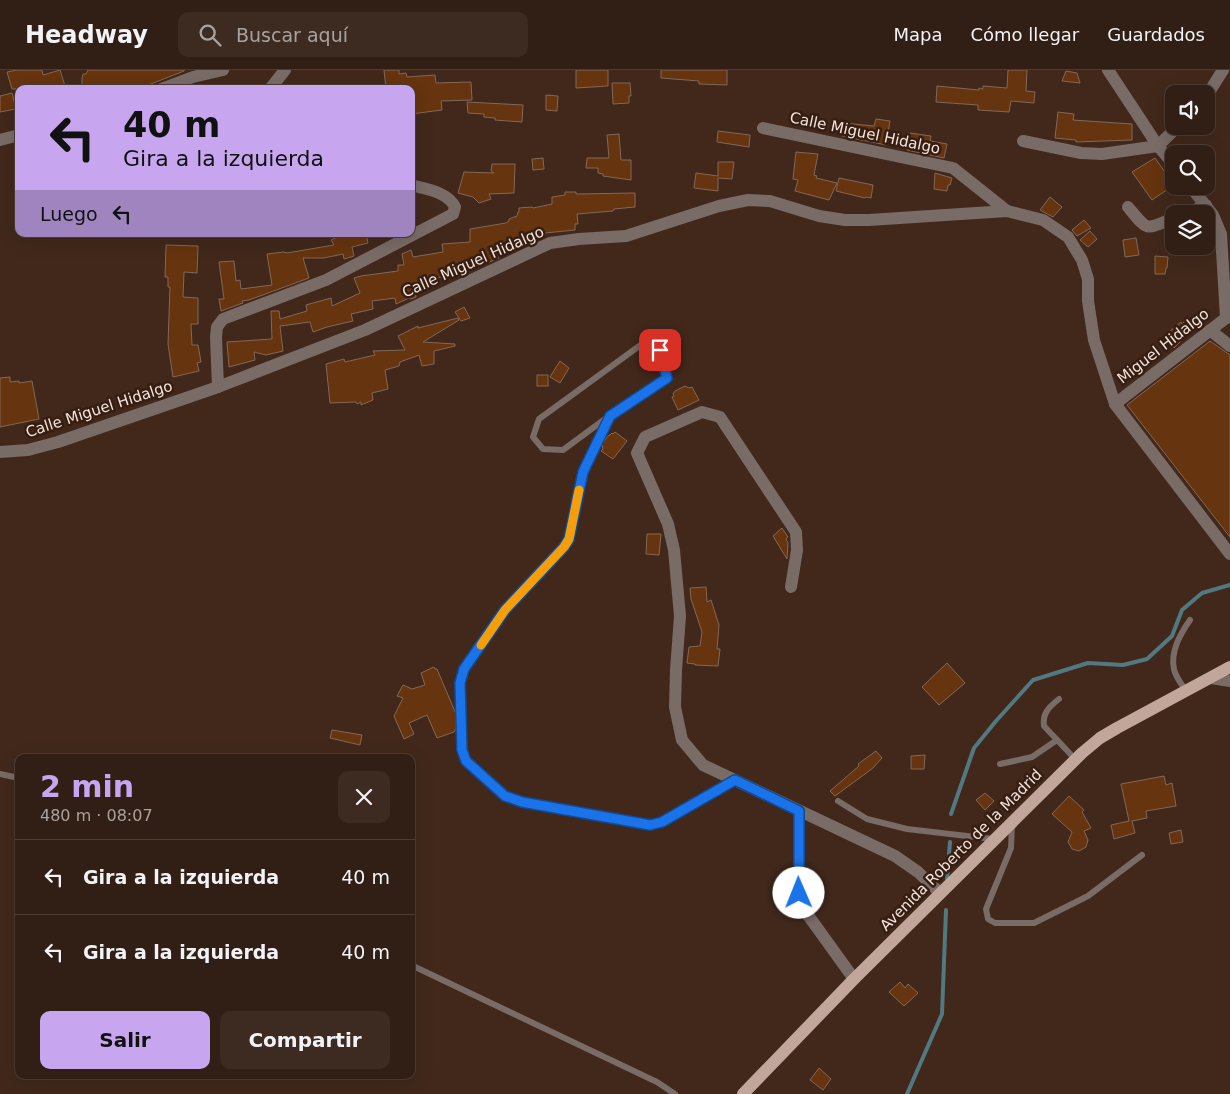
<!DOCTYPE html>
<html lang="es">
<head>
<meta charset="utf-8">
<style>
  :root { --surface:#311e14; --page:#3d2b22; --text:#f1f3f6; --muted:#a8a2a0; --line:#4c3c34; --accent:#c7a6ef }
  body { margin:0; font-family:"DejaVu Sans",sans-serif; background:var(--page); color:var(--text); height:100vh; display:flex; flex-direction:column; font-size:19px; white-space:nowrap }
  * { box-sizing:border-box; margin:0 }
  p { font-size:16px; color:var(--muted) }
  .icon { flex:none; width:28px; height:28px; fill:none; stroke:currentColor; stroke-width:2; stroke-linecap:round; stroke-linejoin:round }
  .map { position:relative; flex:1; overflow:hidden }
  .drawer { position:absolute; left:15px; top:684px; width:400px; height:325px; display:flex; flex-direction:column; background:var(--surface); border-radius:10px; box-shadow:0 5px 20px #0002,0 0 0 1px var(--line) }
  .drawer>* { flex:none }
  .guide { position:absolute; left:15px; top:15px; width:400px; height:152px; border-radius:10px; box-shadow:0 5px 20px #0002,0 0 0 1px var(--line); background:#c7a6ef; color:#111; overflow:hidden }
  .fabs { position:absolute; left:1165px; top:15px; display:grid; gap:10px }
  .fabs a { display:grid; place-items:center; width:50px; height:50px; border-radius:10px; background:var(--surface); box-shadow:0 5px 20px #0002,0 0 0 1px var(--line); font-size:25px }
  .pin { position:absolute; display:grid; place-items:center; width:42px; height:42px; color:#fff; margin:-21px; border-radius:10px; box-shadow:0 2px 8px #0006 }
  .me { position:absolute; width:55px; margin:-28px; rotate:359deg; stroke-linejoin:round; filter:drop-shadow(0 0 4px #0008) }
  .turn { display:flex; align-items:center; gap:18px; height:105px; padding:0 25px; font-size:22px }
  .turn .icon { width:65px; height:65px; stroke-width:2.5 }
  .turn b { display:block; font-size:35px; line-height:42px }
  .then { display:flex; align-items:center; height:48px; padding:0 25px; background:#0003; gap:10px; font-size:19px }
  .round { display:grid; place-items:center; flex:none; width:52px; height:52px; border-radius:10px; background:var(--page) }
  .summary { display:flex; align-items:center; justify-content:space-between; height:85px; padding:0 25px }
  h1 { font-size:30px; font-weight:700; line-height:38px; color:var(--accent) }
  .action { display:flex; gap:10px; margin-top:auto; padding:10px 25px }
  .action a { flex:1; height:58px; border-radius:10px; background:var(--accent); color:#111; font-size:20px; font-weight:700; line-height:58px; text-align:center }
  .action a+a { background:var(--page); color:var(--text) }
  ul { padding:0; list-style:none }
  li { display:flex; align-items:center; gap:15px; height:75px; padding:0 25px; border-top:1px solid var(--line) }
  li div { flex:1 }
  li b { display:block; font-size:19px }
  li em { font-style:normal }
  header { display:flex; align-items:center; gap:30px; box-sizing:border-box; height:70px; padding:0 25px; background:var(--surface); border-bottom:1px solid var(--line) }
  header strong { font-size:24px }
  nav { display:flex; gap:28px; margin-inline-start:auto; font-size:18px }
  .search { width:350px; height:45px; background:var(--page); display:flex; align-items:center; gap:12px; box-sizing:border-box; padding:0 18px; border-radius:10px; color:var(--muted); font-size:19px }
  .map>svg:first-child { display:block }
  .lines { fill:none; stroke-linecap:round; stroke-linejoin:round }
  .stream { stroke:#507981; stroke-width:4 }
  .building { fill:#66340e; stroke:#836857 }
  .service { stroke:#796b66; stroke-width:6 }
  .minor { stroke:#796b66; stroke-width:12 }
  .primary { stroke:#c2a69b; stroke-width:12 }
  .route-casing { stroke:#114b97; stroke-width:12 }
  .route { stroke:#1a73e8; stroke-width:9 }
  .slow { stroke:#f59e0b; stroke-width:9 }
  .labels { text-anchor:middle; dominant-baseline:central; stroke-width:5; stroke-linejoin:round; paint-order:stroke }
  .street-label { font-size:15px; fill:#f3e3da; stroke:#361e12 }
</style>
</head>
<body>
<header>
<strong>Headway</strong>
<div class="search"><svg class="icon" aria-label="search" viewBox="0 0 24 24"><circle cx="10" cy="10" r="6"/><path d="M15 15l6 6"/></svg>Buscar aquí</div>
<nav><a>Mapa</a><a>Cómo llegar</a><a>Guardados</a></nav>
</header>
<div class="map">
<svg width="1230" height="1024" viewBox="0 0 1230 1024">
  <rect width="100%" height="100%" fill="#41281b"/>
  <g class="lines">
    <g class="stream">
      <path d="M951 744 974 678 996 651 1033 610 1088 593 1123 595 1147 589 1172 566 1182 540 1202 523 1230 515"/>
      <path d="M947 809 950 772"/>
      <path d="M907 1024 942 944 946 840"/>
    </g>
  </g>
  <g class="building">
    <path d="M17 0H42L43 5 60 0 66 19H12L7 2Z"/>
    <path d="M88 0H184V1L138 19H82V8L83 4H86Z"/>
    <path d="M384 0H399V4L406 3 407 7 435 5 436 13 471 12 472 30 441 31 442 40 411 44V19H386Z"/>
    <path d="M576 0H608V16L576 18Z"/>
    <path d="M661 0H727V15L699 14V11L661 8Z"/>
    <path d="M1008 0H1027L1026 21 1035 22 1034 33 1011 31 1009 42 978 40V35L936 32 937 16 979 20V18L983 19V16L1007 18Z"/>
    <path d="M1066 1 1077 3 1080 13 1062 11Z"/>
    <path d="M612 13H630L631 26H629V33L613 34Z"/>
    <path d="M12 23 16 39 0 42V26Z"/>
    <path d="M546 25 558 26 557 41 546 40Z"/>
    <path d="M467 32 523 35 522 52 495 50V48L484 47V44L468 43Z"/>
    <path d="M1058 42 1074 44 1073 50 1132 54V70L1076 72V70L1055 68Z"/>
    <path d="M876 49 890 51 886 75 842 66 843 53 874 56Z"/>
    <path d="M718 61 750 65 749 77 717 72Z"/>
    <path d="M910 63 931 66 930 71 947 74 944 88 907 80Z"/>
    <path d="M619 64 621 90H631V110L603 106V104L598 103V98H586L587 88H609L607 65Z"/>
    <path d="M796 82 818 84 814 105 817 106 816 108 837 113 829 130 795 121 798 110 793 109Z"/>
    <path d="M543 88 544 99 533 100 532 89Z"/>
    <path d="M1155 88 1174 115 1152 130 1132 102Z"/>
    <path d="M718 92H734L732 109 718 108V121L694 118 696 103 718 106Z"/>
    <path d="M492 94H515L514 123 489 124 491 129 479 133 473 127 458 123 464 102 494 103 491 101Z"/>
    <path d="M935 103 952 108 950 115H948L947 121 934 119Z"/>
    <path d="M839 108 873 115 871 128 866 127 865 128 836 121Z"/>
    <path d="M565 122H576V124L635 123V137L614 139 613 141 577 144 578 154H575V160L545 163V165L510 170V176L498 178 499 188 487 193 460 195V206L442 207 414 212 416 227 411 229 409 228 396 234 395 228 372 231 373 239 351 244 353 251 327 257 313 262 310 252 280 256 283 281 266 285 254 282 255 290 229 297 227 272 272 269 271 241H279L280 249 307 241 306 235 331 228 332 236 360 223 354 208 361 206 398 201V195H404L402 184 411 180 413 187 443 182 442 174 470 172V159L506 153 509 151V149L517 146 518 142H519V138L532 137 533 138 552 134V127L565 125Z"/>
    <path d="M1050 127 1062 137 1053 147 1040 140Z"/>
    <path d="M1084 150 1091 158 1077 166 1072 160Z"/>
    <path d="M1090 161 1097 169 1088 177 1080 170Z"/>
    <path d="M344 164H366L368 173 352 177 354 186 344 189 343 184 324 188H303L309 208 249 230 242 231 243 233 221 241 219 229H224L219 192 234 191 236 211 240 210 241 219 272 215 267 184 284 182 287 183 334 175 331 170Z"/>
    <path d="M1136 168 1139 185 1125 187 1123 170Z"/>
    <path d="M166 175 198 176 197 203 184 202 183 227 198 228V254H191L192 275H198L201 292 197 293 199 301 173 307 168 274 170 217H168V207H165Z"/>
    <path d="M1155 186 1168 187 1167 198H1166L1165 204H1155Z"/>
    <path d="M464 237 470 248 461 251 455 242Z"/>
    <path d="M458 248 459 250 423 272 455 274V276L434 281V294L422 296 419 285 400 292 399 296 385 300 388 319 372 323 373 330 361 335V332L357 334 356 332 330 333 326 294 344 289 345 292 375 285 373 281 405 280 398 266 418 256V258Z"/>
    <path d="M1187 249 1195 257 1174 278 1164 266 1181 252 1182 254Z"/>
    <path d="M1210 271 1230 285V467L1127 335Z"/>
    <path d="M560 291 569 298 560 313 550 307Z"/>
    <rect x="537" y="305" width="11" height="11"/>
    <path d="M10 307V312L19 311V313L32 311 39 349 0 357V308Z"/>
    <path d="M685 316 689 318 692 317 699 330 678 340 672 327 674 326 673 324 675 321Z"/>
    <path d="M615 362 627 371 613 389 601 381 603 379 602 374 609 365H610L612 363 613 364Z"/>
    <path d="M782 458 788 467 786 469 788 473 787 489 773 466Z"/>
    <path d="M647 464H661L659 485 646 484Z"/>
    <path d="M706 517 707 532 711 530 719 555 717 579H720L718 596 695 595V594L687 593 689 577 700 576 702 562 691 529 690 518Z"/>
    <path d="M947 593 965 613 939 635 922 617Z"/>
    <path d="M434 597 435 599H437L456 644V658L454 662 437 668 427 645 409 653 414 664 404 669 394 646 403 628 397 626 403 615 412 619 425 615 421 603Z"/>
    <path d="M332 660 362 665 360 675 330 668Z"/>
    <path d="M876 681 882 688 873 698 835 726 830 721 859 696 858 694Z"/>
    <path d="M925 685 924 699H911V686Z"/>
    <path d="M1164 706 1166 715 1172 713 1176 736 1146 741 1147 748 1132 751 1135 763 1114 769 1111 755 1129 751 1121 714Z"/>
    <path d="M985 723 994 731 985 740 976 730Z"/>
    <path d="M1069 726 1084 740 1082 742 1091 758 1084 761 1088 770 1086 777 1079 781 1072 779 1068 772 1072 762 1052 744Z"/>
    <path d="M1181 760 1183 772 1171 774 1169 763Z"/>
    <path d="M900 912 905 918 908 914 918 923 904 936 889 922Z"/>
    <path d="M819 998 831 1009 823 1020 810 1010Z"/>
  </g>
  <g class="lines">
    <g class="service">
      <path d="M609 346 563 380 543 379 533 367 539 349 642 274 659 280 667 308 609 346 583 402 569 469 565 477 505 540 464 599 460 613 462 680 465 691 505 726 522 732 650 755 662 752 735 710"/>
      <path d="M1186 621C1182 615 1175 606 1174 599 1170 581 1181 563 1190 550"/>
      <path d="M1059 629C1050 636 1042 643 1044 656L1075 689"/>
      <path d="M1000 694 1032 687 1057 670"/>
      <path d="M0 704 19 708"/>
      <path d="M838 731 867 749 907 759 993 769"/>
      <path d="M1012 754 1011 778 986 839 988 849 995 853H1034L1088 826 1142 785"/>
      <path d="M411 895 657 1012 675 1024"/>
    </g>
    <g class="minor">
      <path d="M1108 0 1158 76 1174 95"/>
      <path d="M161 19 193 7 223 0"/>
      <path d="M270 19 285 0"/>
      <path d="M1206 27 1223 0"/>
      <path d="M763 58 953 98 1007 141"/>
      <path d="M0 70 19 65"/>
      <path d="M1023 71 1081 83 1102 84 1158 76 1178 56"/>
      <path d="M1190 116 1213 145 1221 164 1226 248"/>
      <path d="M1128 137C1149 162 1144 160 1174 148"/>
      <path d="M1185 144 1206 135"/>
      <path d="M1210 260 1230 276"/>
      <path d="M218 317 216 267 217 257 223 249 326 210 453 144 455 137C448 122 426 119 411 115"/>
      <path d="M1115 334 1230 245"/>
      <path d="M0 382 28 380 58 372 218 317 365 260 550 173 579 169 626 166 719 136 748 130 770 131 819 146 845 150H869L1007 141 1043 150 1068 167 1082 190 1088 209V231L1094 270 1115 334 1230 484"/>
      <path d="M791 517 797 480 796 462 720 347 702 342 645 367 637 383 668 454 674 480 680 546 676 600 675 637 682 670 703 695 895 786 918 802 940 823"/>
      <path d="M1211 608 1230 611"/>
      <path d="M799 741V823L805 841 854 909"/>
    </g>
    <path class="primary" d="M743 1024 854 909 1082 683 1100 668 1117 658 1230 597"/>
  </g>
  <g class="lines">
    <defs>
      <path id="route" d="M660 280 667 308 610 346 583 402 569 469 564 477 505 540 464 599 460 613 462 680 466 691 505 726 522 732 650 755 662 752 735 710 799 741V823"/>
    </defs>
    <use href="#route" class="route-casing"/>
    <use href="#route" class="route"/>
    <path class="slow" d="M481 575 505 540 564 477 569 469 579 420"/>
  </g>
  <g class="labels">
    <g class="street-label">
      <text transform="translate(865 63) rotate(12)">Calle Miguel Hidalgo</text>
      <text transform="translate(473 192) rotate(-24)">Calle Miguel Hidalgo</text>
      <text transform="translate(1163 276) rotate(-38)">Miguel Hidalgo</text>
      <text transform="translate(99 339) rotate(-18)">Calle Miguel Hidalgo</text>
      <text transform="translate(961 780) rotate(-45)">Avenida Roberto de la Madrid</text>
    </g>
  </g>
</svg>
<div class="fabs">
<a><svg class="icon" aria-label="sound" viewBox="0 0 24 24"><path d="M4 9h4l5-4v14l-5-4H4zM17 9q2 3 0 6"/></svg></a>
<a><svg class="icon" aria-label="search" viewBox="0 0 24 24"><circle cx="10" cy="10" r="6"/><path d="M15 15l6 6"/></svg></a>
<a><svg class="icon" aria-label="layers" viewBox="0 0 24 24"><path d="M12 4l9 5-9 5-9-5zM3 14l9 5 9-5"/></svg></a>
</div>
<div class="pin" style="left:660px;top:280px;background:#d93025"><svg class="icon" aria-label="arrive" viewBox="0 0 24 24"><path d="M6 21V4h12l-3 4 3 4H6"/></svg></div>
<svg class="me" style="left:799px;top:823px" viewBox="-20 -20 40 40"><circle r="19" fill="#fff"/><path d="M0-13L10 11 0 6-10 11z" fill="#1a73e8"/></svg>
<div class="guide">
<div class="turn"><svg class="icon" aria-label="left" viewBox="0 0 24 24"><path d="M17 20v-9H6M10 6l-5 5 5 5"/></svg><div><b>40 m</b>Gira a la izquierda</div></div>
<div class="then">Luego<svg class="icon" aria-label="left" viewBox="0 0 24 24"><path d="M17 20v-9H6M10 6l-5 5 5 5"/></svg></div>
</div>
<section class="drawer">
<div class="summary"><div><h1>2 min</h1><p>480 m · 08:07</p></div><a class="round"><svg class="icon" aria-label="close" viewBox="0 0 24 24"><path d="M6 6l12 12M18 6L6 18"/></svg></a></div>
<ul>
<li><svg class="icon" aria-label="left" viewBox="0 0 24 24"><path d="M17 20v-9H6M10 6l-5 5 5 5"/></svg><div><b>Gira a la izquierda</b></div><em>40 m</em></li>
<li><svg class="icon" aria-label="left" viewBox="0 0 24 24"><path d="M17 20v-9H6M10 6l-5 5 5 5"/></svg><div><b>Gira a la izquierda</b></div><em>40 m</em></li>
</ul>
<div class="action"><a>Salir</a><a>Compartir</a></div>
</section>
</div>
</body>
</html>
